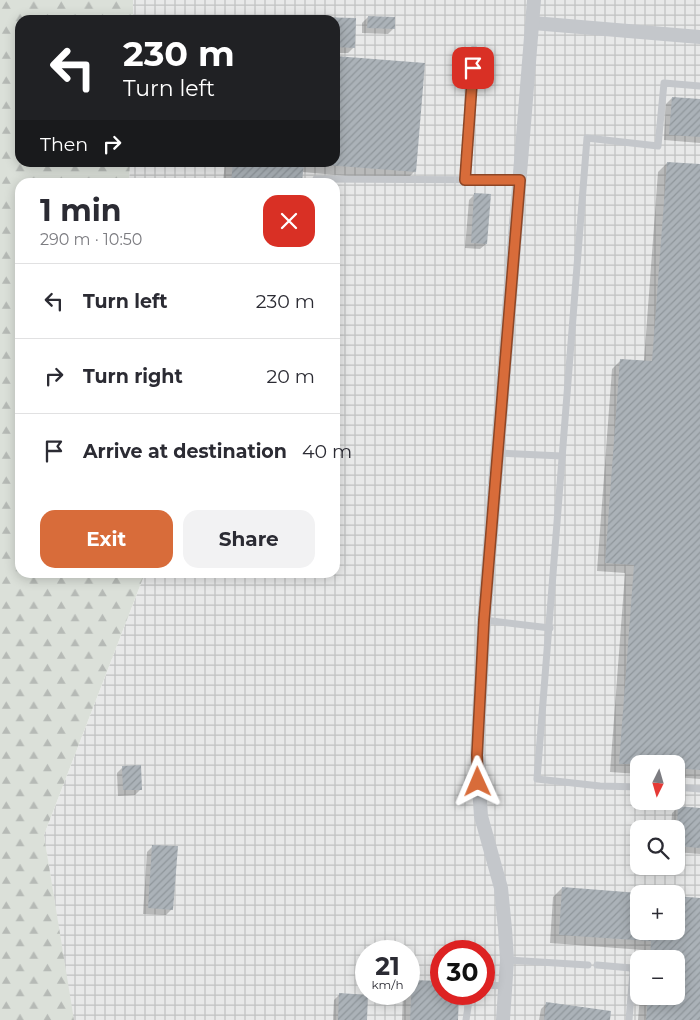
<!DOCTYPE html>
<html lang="en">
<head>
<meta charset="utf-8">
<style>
  :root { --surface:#fff; --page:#f2f2f3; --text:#2b2b33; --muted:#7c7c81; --line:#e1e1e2; --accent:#d86c3a }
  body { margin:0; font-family:Montserrat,sans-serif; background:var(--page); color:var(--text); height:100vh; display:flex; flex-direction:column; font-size:19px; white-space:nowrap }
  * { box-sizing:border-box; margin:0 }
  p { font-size:16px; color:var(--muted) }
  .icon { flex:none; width:28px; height:28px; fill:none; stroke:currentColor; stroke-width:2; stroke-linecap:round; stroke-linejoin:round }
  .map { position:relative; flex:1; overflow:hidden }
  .sheet { position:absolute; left:15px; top:178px; width:325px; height:400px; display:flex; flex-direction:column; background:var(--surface); border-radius:15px; box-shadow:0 2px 12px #0003 }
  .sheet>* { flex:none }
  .hud { position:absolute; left:15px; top:15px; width:325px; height:152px; border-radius:15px; box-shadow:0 2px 12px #0003; background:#202124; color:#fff; overflow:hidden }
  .needle { width:32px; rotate:185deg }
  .buttons { position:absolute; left:630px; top:755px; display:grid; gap:10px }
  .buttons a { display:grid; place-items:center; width:55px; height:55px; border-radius:10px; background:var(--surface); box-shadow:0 2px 12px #0003; font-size:25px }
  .speed { position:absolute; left:355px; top:940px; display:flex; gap:10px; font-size:25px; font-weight:700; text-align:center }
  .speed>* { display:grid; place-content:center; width:65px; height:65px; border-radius:50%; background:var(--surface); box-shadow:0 2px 12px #0003; line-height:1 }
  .speed small { font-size:12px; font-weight:400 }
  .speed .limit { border:8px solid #d22; background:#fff; color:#111 }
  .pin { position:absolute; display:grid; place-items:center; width:42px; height:42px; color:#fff; margin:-21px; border-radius:10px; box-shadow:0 2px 8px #0006 }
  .me { position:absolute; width:55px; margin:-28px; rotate:359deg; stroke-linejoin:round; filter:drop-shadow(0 0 4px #0008) }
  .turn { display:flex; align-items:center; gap:18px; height:105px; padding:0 25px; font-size:22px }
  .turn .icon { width:65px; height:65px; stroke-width:2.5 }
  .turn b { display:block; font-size:35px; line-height:42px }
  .then { display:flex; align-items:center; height:48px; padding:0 25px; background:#0003; gap:10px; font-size:19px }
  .round { display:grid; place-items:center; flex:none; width:52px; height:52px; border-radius:15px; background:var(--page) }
  .headline { display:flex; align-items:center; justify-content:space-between; height:85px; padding:0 25px }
  h1 { font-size:30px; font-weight:700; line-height:38px }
  .primary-button { display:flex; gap:10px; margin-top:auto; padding:10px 25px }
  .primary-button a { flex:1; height:58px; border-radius:15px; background:var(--accent); color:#fff; font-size:20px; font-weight:700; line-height:58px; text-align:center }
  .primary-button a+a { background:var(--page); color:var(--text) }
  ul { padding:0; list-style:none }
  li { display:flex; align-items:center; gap:15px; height:75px; padding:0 25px; border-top:1px solid var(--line) }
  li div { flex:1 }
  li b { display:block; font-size:19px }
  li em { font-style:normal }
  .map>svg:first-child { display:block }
  .industrial { fill:url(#industrial-grid); fill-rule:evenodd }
  .forest { fill:url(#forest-firs) }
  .shadow { fill:#0003 }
  .building { fill:url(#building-hatch) }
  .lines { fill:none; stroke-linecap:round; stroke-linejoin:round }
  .lane { stroke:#c4c7cb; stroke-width:7 }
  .street { stroke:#c4c7cb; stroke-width:14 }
  .route-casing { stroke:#8c4626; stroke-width:12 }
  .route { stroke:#d86c3a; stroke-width:9 }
</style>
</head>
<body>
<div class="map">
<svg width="700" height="1020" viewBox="0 0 700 1020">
  <defs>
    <pattern id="industrial-grid" width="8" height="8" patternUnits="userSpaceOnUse" patternTransform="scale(1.25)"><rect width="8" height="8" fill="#e8e9e9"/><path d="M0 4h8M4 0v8" fill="none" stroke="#c0c2c2"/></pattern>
    <pattern id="forest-firs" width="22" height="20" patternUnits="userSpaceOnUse" patternTransform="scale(1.25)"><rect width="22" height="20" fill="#dbe0d9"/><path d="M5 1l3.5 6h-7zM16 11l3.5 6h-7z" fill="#b6bab6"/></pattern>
    <pattern id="building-hatch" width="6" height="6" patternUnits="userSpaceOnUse" patternTransform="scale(1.25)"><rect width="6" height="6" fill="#abb2b8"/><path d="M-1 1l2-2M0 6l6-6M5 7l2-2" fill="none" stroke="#8f969b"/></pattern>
  </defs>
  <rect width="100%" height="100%" fill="#fafaf8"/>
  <path class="industrial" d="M133 0H700V1020H73L44 835 145 573 335 572V182H129L130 163 335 162V20H133ZM639 764H676V801H639ZM639 829H676V866H639ZM639 894H676V931H639ZM366 951H409V994H366ZM441 951H484V994H441ZM639 959H676V996H639Z"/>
  <path class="forest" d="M0 0H133V20H20V162L130 163 129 182H20V572L145 573 44 835 74 1020H0Z"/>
  <g class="shadow">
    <path d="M368 17 393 29 388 34 362 33V23Z"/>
    <path d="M313 18 355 20 354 47 348 53H335V20H311Z"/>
    <path d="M335 57 414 172 405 181 302 172 301 182H223L225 162H335Z"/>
    <path d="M672 98 700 100V143L664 140 666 104Z"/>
    <path d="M667 163 700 165V779L676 777V764H639V774L610 772 625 573 597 571 612 369 621 360 644 361 658 172Z"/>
    <path d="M475 194 486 244 480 249 465 248 469 200Z"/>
    <path d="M123 767 141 789 135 795 118 796 117 773Z"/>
    <path d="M678 808 700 810V854L676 852V829H671L672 813Z"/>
    <path d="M153 846 172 909 166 915 143 914 147 852Z"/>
    <path d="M562 888 639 931H676L700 900V1020H638L640 996H676V959H642L643 950 550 943 553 897Z"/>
    <path d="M412 981 441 982V994H458L457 1020H402L403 994H409V984Z"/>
    <path d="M340 994 365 1020H333L334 1000Z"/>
    <path d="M547 1003 609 1020H539L541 1009Z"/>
  </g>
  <g class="building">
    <path d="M368 16 395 17V29L367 28Z"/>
    <path d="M313 17 356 18 355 48 335 47V20H312Z"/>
    <path d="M335 56 425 63 416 172 314 164 335 162Z"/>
    <path d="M672 97 700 99V137L669 135Z"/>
    <path d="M233 162H304L302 182H231Z"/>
    <path d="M667 162 700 164V770L676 768V764H619L634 565 605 563 620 359 652 361Z"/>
    <path d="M474 193 491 194 487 244 471 243Z"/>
    <path d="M141 765 142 790H123L122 766Z"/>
    <path d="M678 806 700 808V848L676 846Z"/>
    <path d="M152 845 178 846 173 910 148 908Z"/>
    <path d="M562 887 639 893V931H676V896L700 898V1020H646L648 996H676V959H650L651 941 559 935Z"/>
    <path d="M412 980 441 981V994H459L458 1020H410Z"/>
    <path d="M339 993 368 995 367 1020H338Z"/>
    <path d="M546 1002 611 1011 610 1020H544Z"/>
  </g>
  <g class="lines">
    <g class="lane">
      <path d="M316 179 520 180"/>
      <path d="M465 180 474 49"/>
      <path d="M497 453 562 456"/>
      <path d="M484 620 550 628"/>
      <path d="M639 787 600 786 537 779 587 138 658 146 664 83 700 86"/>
      <path d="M676 787 700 789"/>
      <path d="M507 960 588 965"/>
      <path d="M597 965 631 968 633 972 629 1020"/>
      <path d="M484 985 506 986"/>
      <path d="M466 1020 470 994"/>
    </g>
    <g class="street">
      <path d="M533 23 700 37"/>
      <path d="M503 1020 507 960 505 929 501 888 481 816 477 755 484 620 534 0"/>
    </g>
  </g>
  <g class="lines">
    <defs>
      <path id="route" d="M473 68 465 180H520L484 620 477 755 478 782"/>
    </defs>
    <use href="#route" class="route-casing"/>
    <use href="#route" class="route"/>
  </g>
</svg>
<div class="buttons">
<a><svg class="needle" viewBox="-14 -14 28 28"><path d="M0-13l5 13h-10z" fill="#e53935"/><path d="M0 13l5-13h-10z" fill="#7c7c81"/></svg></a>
<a><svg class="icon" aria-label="search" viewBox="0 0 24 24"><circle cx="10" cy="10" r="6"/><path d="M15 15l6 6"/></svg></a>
<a>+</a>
<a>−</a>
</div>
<div class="speed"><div>21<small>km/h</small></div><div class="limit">30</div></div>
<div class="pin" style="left:473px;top:68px;background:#d93025"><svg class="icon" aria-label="arrive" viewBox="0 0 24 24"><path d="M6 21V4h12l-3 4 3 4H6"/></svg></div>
<svg class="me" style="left:478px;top:782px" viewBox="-20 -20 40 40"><path d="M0-17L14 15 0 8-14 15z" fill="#d86c3a" stroke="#fff" stroke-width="4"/></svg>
<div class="hud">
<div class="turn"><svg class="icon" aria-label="left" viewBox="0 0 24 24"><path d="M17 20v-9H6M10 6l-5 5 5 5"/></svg><div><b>230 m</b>Turn left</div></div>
<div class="then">Then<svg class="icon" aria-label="right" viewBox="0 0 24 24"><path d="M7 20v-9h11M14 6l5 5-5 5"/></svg></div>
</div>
<section class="sheet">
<div class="headline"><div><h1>1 min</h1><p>290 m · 10:50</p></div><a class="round" style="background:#d93025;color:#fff"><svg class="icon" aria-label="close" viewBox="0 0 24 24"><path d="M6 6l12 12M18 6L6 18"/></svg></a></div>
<ul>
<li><svg class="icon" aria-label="left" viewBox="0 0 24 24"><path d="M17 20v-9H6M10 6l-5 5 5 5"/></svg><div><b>Turn left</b></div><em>230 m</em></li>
<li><svg class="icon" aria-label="right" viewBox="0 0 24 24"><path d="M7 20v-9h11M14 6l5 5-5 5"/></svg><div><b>Turn right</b></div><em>20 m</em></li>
<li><svg class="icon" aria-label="arrive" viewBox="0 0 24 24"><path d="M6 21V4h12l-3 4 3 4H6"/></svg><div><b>Arrive at destination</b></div><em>40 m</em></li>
</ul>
<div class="primary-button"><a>Exit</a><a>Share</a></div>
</section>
</div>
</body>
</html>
